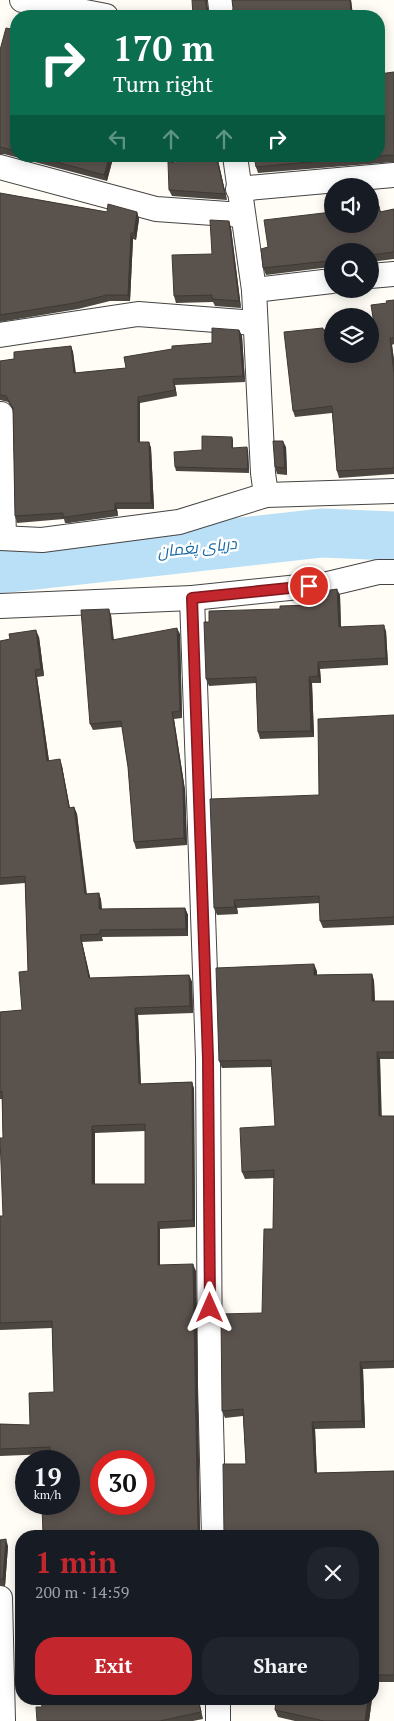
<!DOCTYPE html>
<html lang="en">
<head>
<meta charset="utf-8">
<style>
  :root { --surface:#171b24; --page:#20242c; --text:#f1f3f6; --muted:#9ea1a6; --accent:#c4262e }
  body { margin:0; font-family:"PT Serif",Cairo,serif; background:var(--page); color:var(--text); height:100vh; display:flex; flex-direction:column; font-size:19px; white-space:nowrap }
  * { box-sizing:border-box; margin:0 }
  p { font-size:16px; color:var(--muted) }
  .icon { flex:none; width:28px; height:28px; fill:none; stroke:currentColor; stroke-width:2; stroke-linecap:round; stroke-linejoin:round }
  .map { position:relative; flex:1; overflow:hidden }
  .drawer { position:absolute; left:15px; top:1530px; width:364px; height:175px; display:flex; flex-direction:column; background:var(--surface); border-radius:20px; box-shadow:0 2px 12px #0003 }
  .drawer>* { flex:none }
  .guide { position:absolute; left:10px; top:10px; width:375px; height:152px; border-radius:20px; box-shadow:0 2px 12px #0003; background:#0b6e4f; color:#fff; overflow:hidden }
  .fabs { position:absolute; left:324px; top:178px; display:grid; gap:10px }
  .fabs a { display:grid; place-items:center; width:55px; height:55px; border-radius:50%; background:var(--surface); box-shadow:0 2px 12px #0003; font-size:25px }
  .speed { position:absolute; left:15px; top:1450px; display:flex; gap:10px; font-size:25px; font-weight:700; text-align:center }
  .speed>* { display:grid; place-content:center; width:65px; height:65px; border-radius:50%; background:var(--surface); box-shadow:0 2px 12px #0003; line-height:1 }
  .speed small { font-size:12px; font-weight:400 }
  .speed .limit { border:8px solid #d22; background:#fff; color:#111 }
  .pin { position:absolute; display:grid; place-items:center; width:42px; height:42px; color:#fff; margin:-21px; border:2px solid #fff; border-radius:50%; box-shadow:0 1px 5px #0007 }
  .me { position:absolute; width:55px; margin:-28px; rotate:0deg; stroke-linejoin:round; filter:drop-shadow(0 0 4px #0008) }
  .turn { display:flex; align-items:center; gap:18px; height:105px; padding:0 20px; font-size:22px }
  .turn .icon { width:65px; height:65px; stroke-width:2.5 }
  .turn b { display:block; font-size:35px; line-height:42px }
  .lanes { display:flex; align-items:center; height:48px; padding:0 20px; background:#0003; justify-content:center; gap:25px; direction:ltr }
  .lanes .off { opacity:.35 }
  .round { display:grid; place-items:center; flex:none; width:52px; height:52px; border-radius:20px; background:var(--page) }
  .head { display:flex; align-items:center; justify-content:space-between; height:85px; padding:0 20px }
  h1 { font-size:30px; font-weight:700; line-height:38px; color:var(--accent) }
  .button { display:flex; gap:10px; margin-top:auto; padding:10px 20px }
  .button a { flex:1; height:58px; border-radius:20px; background:var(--accent); color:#fff; font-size:20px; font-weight:700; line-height:58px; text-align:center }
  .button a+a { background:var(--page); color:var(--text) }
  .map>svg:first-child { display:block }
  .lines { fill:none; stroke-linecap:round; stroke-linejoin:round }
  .river { stroke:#b9e0f7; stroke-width:49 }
  .minor-casing { stroke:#444; stroke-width:26 }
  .minor { stroke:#fff; stroke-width:24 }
  .wall { fill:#4d4742; fill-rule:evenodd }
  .shaded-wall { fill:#3f3936 }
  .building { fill:#5a524d; stroke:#3f3936; fill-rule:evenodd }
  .route-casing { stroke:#7f191e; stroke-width:12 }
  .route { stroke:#c4262e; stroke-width:9 }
  .labels { text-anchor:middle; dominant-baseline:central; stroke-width:5; stroke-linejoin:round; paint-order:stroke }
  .water-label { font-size:16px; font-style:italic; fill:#1768a6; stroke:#fff }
</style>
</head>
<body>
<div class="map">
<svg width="394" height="1721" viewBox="0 0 394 1721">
  <rect width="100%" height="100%" fill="#fffdf5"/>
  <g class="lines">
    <path class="river" d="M0 569 322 533 394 536"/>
    <defs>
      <g id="minor">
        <path d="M22 0 106 16"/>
        <path d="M220 0 222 16"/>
        <path d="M235 156 254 290 263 473 266 495"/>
        <path d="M0 167 156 209 242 215"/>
        <path d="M238 189 394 175"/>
        <path d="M370 276 394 274"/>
        <path d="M254 290 332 281"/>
        <path d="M0 335 138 314 255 323"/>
        <path d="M1 414 4 538"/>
        <path d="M0 538 42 540 179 522 266 495 394 491"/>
        <path d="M192 598 208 1058 210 1385 214 1536"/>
        <path d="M0 606 192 598 328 584 378 572H394"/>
        <path d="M0 1598 3 1721"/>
        <path d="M218 1699V1721"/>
      </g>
    </defs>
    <use href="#minor" class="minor-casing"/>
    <use href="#minor" class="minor"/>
  </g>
  <g class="wall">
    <path d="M351 0 353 16H232L233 8Z"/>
    <path d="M16 30V156H110L112 162 107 181 4 154 0 155V50Z"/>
    <path d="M394 72V162L258 173 256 167Z"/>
    <path d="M217 156 227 200 172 196 169 190 177 163Z"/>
    <path d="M0 193 107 212H137L139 219 136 240 133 239 130 301H110L78 309 0 322Z"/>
    <path d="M379 206 381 212 394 209V259L370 262V251H332V268L330 267 266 275 263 268 268 247Z"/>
    <path d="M229 221 231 228 241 308 215 306 213 302 176 303 174 296 212 254Z"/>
    <path d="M394 300V344L392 345 394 360V474L339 478 337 471 332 413 295 417 293 411 324 330 374 324 387 303Z"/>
    <path d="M239 330 242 336 245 382 175 385 177 396 140 403V442H149L151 448 154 509H117L118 516 69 523H65L64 519 17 523 15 516 13 410 8 402 0 400V361L14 359 71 346 73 352 76 373 126 368 212 343Z"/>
    <path d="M233 440V448L248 450 249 473 176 471 175 467 202 450Z"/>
    <path d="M286 447 287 475 277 474 275 467Z"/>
    <path d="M340 595 341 627 386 631 388 665 320 669 321 683H312L314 737 260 739 258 732 256 683 209 686 206 679 280 609 312 605Z"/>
    <path d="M111 615 114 640 180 634 182 718 174 719 185 790 187 845 136 849 134 842 128 767 122 727 93 730 90 724Z"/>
    <path d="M39 637 44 676 37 677 49 761 62 766 70 808 74 807 77 814 87 894 99 893 101 900 102 909 185 908 188 915V936L102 937 103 941 82 942 90 978 189 975 192 982 193 1013 138 1015 141 1084 192 1082 194 1089 195 1227 160 1229V1265L196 1271 200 1535 69 1504 50 1454 0 1456V1424L30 1425 54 1392 52 1328 0 1330V1216H3V1138L2 1099H0V1012L22 1010 28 971 25 883 0 885V641ZM145 1131V1184H95V1133Z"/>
    <path d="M394 715V925L323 928 320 921V903L237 908 238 914 217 915 214 908Z"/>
    <path d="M317 971V975L372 974 374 981 375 1001H394V1059H380L381 1116H394V1368L363 1369 365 1428 315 1429 317 1473 394 1471V1682H375L372 1696V1536H226L224 1533 246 1464 243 1416 225 1418 222 1411 262 1313 273 1229 274 1178 245 1179 242 1172 275 1126 272 1067 222 1068 219 1061Z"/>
    <path d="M0 1540 8 1546 5 1586H0Z"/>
    <path d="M41 1699H205L204 1705H200L203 1719 193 1721H37L42 1707Z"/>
    <path d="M230 1699H372L369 1721H295L278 1717 275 1710 276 1703 232 1704Z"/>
  </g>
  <g class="shaded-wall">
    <path d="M205 0H207L209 16H208Z"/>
    <path d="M350 0H351L353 16 351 13Z"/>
    <path d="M110 156 112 162 107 181 104 175Z"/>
    <path d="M216 156H217L227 200 225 194Z"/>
    <path d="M137 212 139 219 136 240 134 233Z"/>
    <path d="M229 221 231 228 241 308 239 301Z"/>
    <path d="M131 233 133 239 130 301 128 295Z"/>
    <path d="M239 330 242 336 245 382 243 376Z"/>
    <path d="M390 338 392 345 394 360V374Z"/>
    <path d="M71 346 73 352 76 379 74 373Z"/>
    <path d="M173 379 175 385 177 396 175 390Z"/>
    <path d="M138 397 140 403V448L138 442Z"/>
    <path d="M232 437 233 440V451L232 448Z"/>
    <path d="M283 441 286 447 287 475 285 468Z"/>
    <path d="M149 442 151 448 154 509 151 503Z"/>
    <path d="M247 447 248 450 249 473 248 469Z"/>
    <path d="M115 503 117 509 118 516 115 510Z"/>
    <path d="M337 589 340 595 341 634 339 627Z"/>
    <path d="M109 609 111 615 114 647 112 640Z"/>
    <path d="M384 625 386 631 388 665 386 658Z"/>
    <path d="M177 628 180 634 182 718 180 711Z"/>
    <path d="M36 630 39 637 44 676 41 669Z"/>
    <path d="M318 662 320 669 321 683 318 676Z"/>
    <path d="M35 670 37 677 50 768 47 761Z"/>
    <path d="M309 677 312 683 314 737 311 731Z"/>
    <path d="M172 712 174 719 185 790 187 845 184 838Z"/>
    <path d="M60 759 62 766 71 815 69 808Z"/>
    <path d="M74 807 77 814 87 901 85 894Z"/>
    <path d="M99 893 101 900 102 916 99 909Z"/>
    <path d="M234 900 237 908 238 914 235 907Z"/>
    <path d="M185 908 188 915V936L186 929Z"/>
    <path d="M80 935 82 942 92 985 89 978Z"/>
    <path d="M314 964 317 971V982L314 975Z"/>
    <path d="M372 974 374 981 375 1008 372 1001Z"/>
    <path d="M189 975 192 982 193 1013 190 1006Z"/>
    <path d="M135 1008 138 1015 141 1091 139 1084Z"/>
    <path d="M377 1052 380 1059 382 1123 379 1116Z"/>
    <path d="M192 1082 194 1089 195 1227 193 1220Z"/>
    <path d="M92 1126 95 1133V1191L92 1184Z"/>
    <path d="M158 1222 160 1229V1272L158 1265Z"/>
    <path d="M193 1264 196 1271 200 1536 198 1529Z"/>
    <path d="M360 1362 363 1369 365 1428 362 1421Z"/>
    <path d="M312 1422 315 1429 317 1480 315 1473Z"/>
    <path d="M6 1539 8 1546 5 1586 3 1579Z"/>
    <path d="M372 1676 375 1682 372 1696Z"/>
    <path d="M202 1699H205L204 1705Z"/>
    <path d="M368 1699H372L369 1721H365Z"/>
  </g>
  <g class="building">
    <path d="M192 0H205L208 16H193Z"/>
    <path d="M232 0H350L351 13 331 16H232L233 8Z"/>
    <path d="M6 28 16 30V151L0 147V50Z"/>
    <path d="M394 72V156L390 155 379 156V74Z"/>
    <path d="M35 156H110L104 175Z"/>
    <path d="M179 156H216L225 194 169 190 168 162 177 163Z"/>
    <path d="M254 156H377L256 167Z"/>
    <path d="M0 193 107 212 108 204 137 212 134 233H131L128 295H107L75 303 0 315Z"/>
    <path d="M379 206 380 212 394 209V252L370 255V251H332V262L328 261 263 268 261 249 268 247 264 220 332 212V224H370V207Z"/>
    <path d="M210 220 229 221 239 301 212 299V295L174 296 172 255 212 254Z"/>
    <path d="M394 300V338H390L394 374V468L337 471 332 406 293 411 284 332 323 328V330L332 329V354H370V325L374 324 371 305 387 303 386 301Z"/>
    <path d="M212 328 239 330 243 376 173 379 175 390 138 397V442H149L151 503H115V510L66 517H63V513L15 516 13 408 6 396 0 395V361L14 359V352L71 346 74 373 126 368 124 357 172 349V346L212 343Z"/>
    <path d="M202 436 232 437V448L247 447 248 469 175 467 174 452 202 450Z"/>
    <path d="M273 441H283L285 468 275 467Z"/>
    <path d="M337 589 339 627 384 625 386 658 318 662V676L309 677 311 731 258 732 256 677 206 679 204 622H209V611L280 609V606L312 605 311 593Z"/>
    <path d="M109 609 112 640 177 628 180 711 172 712 183 784 184 838 134 842 128 767 121 721 90 724 81 610Z"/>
    <path d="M36 630 41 669 35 670 47 761 60 759 69 808 74 807 85 894 99 893V909L185 908 186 929 100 930V934L80 935 89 978 189 975 190 1006 135 1008 139 1084 192 1082 193 1220 158 1222V1265L193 1264 198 1529 201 1536H43L42 1504H69V1461H51L50 1447 0 1449V1424L30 1425 29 1393 54 1392 52 1321 0 1323V1216H3L0 1138H3L2 1091 0 1092V1012L22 1010 19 972 28 971 25 876 0 878V641L10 639 9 634ZM145 1124V1184H92V1126ZM101 1461H144V1504H101Z"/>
    <path d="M394 715V917L320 921 319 896 234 900 235 907 214 908 210 799 319 795 318 719Z"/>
    <path d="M314 964V975L372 974V1001H394V1052H377L379 1116H394V1361L360 1362 362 1421 312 1422 315 1473 394 1471V1675H372V1536H248V1532L224 1533 223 1464H246L243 1409 222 1411 221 1314 262 1313 264 1229H273L274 1170 242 1172 240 1128 275 1126 271 1060 219 1061 216 968Z"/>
    <path d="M6 1539 3 1579H0V1540Z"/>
    <path d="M41 1699H198L201 1712 160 1721H37L36 1707H42Z"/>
    <path d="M276 1699H368L365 1721H324L275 1710Z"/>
  </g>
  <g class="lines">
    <defs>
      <path id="route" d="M210 1308 208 1058 192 598 309 586"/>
    </defs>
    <use href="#route" class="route-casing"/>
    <use href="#route" class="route"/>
  </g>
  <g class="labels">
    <g class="water-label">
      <text transform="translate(197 547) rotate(-6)">دریای پغمان</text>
    </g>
  </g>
</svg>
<div class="fabs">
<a><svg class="icon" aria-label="sound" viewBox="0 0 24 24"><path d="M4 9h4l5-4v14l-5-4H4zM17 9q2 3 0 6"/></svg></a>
<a><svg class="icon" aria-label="search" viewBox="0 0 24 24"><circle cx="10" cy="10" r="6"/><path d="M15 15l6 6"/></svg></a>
<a><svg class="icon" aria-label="layers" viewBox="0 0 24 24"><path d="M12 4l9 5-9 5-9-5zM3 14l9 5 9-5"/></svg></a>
</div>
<div class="speed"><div>19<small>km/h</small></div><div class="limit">30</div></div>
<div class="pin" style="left:309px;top:586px;background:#d93025"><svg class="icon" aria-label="arrive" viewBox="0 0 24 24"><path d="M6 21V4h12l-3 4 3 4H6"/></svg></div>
<svg class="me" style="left:210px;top:1308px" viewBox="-20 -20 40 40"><path d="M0-17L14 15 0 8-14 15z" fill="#c4262e" stroke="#fff" stroke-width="4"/></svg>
<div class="guide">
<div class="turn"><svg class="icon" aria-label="right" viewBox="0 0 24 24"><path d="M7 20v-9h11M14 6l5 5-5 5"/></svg><div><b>170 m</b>Turn right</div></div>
<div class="lanes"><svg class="icon off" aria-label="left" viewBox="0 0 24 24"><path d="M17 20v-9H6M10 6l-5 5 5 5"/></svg><svg class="icon off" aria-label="ahead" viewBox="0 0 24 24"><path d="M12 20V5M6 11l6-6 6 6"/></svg><svg class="icon off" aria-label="ahead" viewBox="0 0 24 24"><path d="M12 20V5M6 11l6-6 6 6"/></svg><svg class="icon" aria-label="right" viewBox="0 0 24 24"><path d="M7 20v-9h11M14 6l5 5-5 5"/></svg></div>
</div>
<section class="drawer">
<div class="head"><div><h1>1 min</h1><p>200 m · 14:59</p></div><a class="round"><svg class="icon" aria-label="close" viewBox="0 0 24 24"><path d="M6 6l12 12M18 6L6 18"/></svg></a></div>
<div class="button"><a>Exit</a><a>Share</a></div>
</section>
</div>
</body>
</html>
